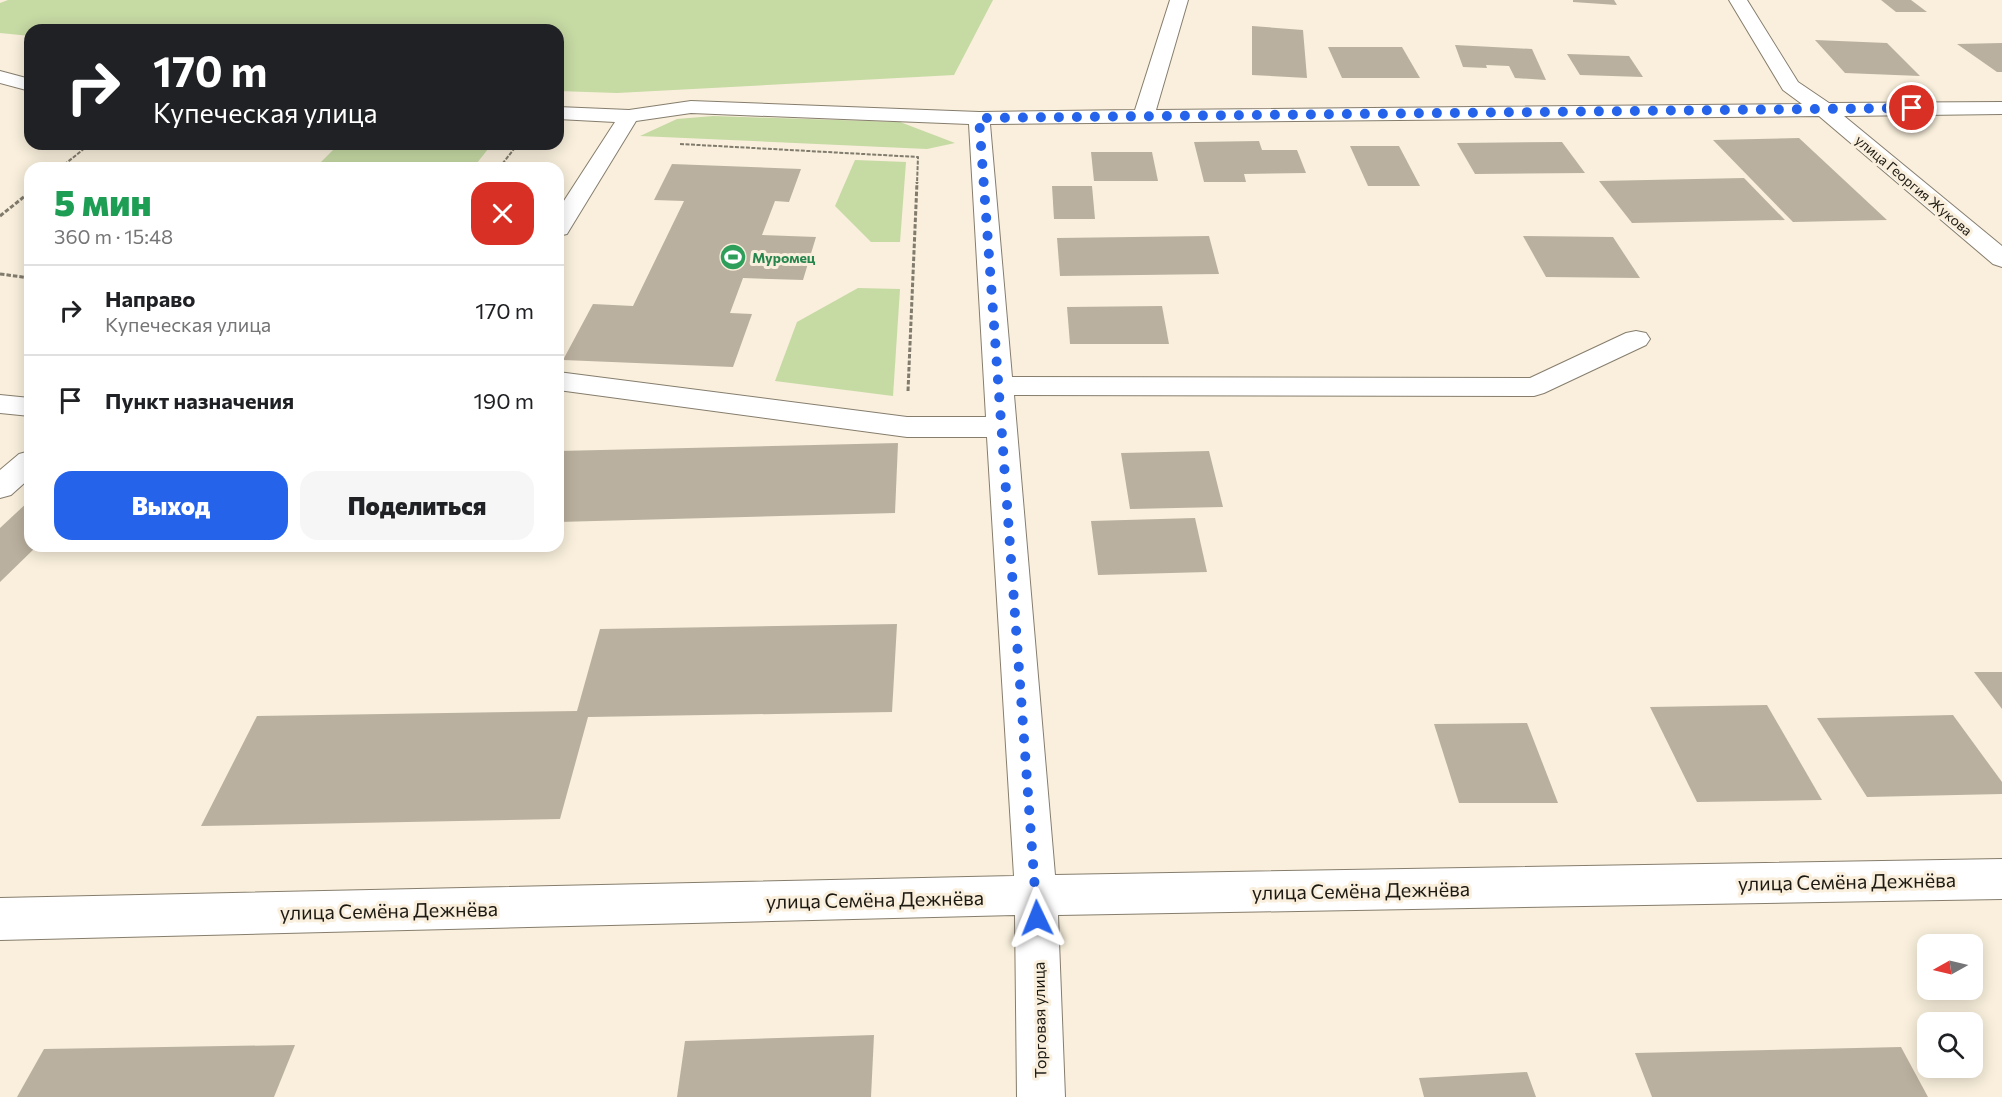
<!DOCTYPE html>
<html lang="ru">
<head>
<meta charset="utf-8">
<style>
  :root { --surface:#fff; --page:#f6f6f6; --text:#202124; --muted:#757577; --line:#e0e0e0; --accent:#2563eb }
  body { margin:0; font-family:Commissioner,sans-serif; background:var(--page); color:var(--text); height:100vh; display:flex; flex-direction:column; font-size:22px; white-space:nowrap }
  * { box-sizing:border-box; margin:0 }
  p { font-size:20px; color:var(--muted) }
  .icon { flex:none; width:33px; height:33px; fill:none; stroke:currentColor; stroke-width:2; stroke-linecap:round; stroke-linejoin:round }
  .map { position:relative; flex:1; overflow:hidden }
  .panel { position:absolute; left:24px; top:162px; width:540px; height:390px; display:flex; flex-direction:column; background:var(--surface); border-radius:18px; box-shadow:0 3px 15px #0003 }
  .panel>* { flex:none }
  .top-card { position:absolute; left:24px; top:24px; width:540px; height:126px; border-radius:18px; box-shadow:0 3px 15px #0003; background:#202124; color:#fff; overflow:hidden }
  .needle { width:39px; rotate:262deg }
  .tools { position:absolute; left:1917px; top:934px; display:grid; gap:12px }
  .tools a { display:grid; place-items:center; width:66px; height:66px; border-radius:12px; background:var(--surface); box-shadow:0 3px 15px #0003; font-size:30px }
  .pin { position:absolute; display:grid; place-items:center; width:51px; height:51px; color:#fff; margin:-26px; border:3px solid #fff; border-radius:50%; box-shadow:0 2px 6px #0007 }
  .me { position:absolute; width:66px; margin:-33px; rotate:358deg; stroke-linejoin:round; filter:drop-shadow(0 0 4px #0008) }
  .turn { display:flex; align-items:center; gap:21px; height:126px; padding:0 30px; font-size:27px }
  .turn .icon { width:78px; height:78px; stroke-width:2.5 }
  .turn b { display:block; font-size:42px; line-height:51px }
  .round { display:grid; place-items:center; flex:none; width:63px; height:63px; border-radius:18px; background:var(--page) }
  .head { display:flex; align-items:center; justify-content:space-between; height:102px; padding:0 30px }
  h1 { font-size:36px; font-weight:800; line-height:45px; color:#1e9e55 }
  .primary-button { display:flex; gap:12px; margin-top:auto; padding:12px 30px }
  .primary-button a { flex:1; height:69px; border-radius:18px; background:var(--accent); color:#fff; font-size:24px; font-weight:800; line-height:69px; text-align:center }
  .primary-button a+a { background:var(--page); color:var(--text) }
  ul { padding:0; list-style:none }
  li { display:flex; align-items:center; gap:18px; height:90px; padding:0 30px; border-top:2px solid var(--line) }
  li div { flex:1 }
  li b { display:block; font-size:22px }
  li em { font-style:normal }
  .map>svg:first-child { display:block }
  .green { fill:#c6daa4 }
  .building { fill:#bab09f }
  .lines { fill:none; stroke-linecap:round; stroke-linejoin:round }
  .minor-casing { stroke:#867d6d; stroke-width:2 }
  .path-far1 { stroke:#817b6e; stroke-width:2; stroke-dasharray:4 1.5; stroke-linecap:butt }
  .path { stroke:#817b6e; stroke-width:3; stroke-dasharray:4.5 2; stroke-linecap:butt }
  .minor { fill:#fff; fill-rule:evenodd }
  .route { stroke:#2563eb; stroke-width:10; stroke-dasharray:0 18 }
  .labels { text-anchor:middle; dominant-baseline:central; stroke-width:6; stroke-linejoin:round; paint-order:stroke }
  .far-street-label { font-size:14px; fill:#1d1a13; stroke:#f9efdc }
  .far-leisure-label { font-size:14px; font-weight:bold; fill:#27864d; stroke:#f9efdc; text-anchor:start }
  .street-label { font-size:16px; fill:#1d1a13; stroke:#f9efdc }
  .near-street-label { font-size:20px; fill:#1d1a13; stroke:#f9efdc }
</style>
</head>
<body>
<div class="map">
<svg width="2002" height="1097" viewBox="0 0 2002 1097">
  <rect width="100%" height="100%" fill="#f9efdc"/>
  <g class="green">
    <path d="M8 0H993L954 75 617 93 558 91V30H30V36L0 33V3Z"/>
    <path d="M713 116 900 122 955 143 927 149 640 136 677 119Z"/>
    <path d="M339 144H492L473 168H315Z"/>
    <path d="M855 160 906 162 900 242H871L835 206Z"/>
    <path d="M858 288 900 289 893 396 775 381 797 322Z"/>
  </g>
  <g class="building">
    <path d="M1573 0H1614L1617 5 1573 2Z"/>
    <path d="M1881 0H1911L1927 12H1896Z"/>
    <path d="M1252 26 1303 30 1307 78 1252 75Z"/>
    <path d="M1815 40 1887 43 1920 76 1845 73Z"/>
    <path d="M2002 43V72H1997L1957 44Z"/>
    <path d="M1455 45 1532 49 1546 80 1515 78 1509 66 1486 65 1487 68 1463 67Z"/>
    <path d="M1328 47H1402L1420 78H1342Z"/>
    <path d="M1567 54 1629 56 1643 77 1580 75Z"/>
    <path d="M1799 138 1887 220 1793 222 1713 140Z"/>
    <path d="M1259 141 1262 150H1297L1306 173 1244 174 1246 182H1204L1194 142Z"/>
    <path d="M1562 142 1585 173 1475 174 1457 143Z"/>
    <path d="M1350 146H1399L1420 186H1368Z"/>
    <path d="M1091 152H1152L1158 181H1094Z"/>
    <path d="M672 164 801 169 789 202 775 201 762 235 816 237 803 280 743 278 730 313 752 314 733 367 563 360 593 304 633 306 684 201 654 200Z"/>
    <path d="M1744 178 1785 220 1632 223 1599 181Z"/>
    <path d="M1052 186H1092L1095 219H1054Z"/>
    <path d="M1209 236 1219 274 1060 276 1057 238Z"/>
    <path d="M1523 236 1613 237 1640 278 1546 277Z"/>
    <path d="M1162 306 1169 344H1070L1067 307Z"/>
    <path d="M898 443 895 513 558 522V451Z"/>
    <path d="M1209 451 1223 507 1130 509 1121 453Z"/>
    <path d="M30 500V546H37L0 582V528Z"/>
    <path d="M1195 518 1207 572 1098 575 1091 521Z"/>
    <path d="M897 624 892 712 588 717 560 819 201 826 257 716 577 711 600 629Z"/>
    <path d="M1974 672H2002V709Z"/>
    <path d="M1767 705 1822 800 1697 802 1650 707Z"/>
    <path d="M1953 715 2002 782V794L1867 797 1817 718Z"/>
    <path d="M1527 723 1558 803H1459L1434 724Z"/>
    <path d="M874 1035 871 1097H677L685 1041Z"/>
    <path d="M295 1045 274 1097H17L44 1049Z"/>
    <path d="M1901 1047 1928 1097H1652L1635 1053Z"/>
    <path d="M1527 1072 1536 1097H1424L1419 1078Z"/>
  </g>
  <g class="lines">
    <defs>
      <g id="minor">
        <path d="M1170 0H1188L1156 110 1802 104 1783 90 1729 0H1747L1798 82 1829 103 2002 102V114L1844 116 2002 246V267L1993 264 1819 116 990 124 1012 377 1530 378 1626 333 1636 331 1646 333 1650 339 1646 345 1544 393 1534 396 1014 395 1055 875 2002 859V899L1058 915 1065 1097H1017L1015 915 0 940V898L1014 876 987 437H907L558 390V372L907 417H986L969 124 691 113 636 121 570 229 567 234 558 236V210L615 122 558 119V107L629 110 691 101 979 112 1135 110Z"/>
        <path d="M0 71 30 79V91L0 83Z"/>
        <path d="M0 395 30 398V416L0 413Z"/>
        <path d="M30 451V478L11 495 0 498V470L19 454Z"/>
      </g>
    </defs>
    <use href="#minor" class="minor-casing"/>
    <g class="path-far1">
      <path d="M680 144 918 157 917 184"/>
      <path d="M60 168 90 144"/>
      <path d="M499 168 518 144"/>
    </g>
    <g class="path">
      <path d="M0 216 30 192"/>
      <path d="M0 274 30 278"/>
      <path d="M908 391 917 182"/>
    </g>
    <use href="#minor" class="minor"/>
  </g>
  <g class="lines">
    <path class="route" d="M1037 918 979 118 1912 108"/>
  </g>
  <defs>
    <symbol id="stadium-disc" viewBox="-11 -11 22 22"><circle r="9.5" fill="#2e9e5b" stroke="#f9efdc"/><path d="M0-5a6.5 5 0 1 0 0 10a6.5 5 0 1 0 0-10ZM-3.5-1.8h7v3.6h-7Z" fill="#fff"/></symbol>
  </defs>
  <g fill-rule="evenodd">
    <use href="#stadium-disc" x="718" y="242" width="30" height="30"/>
  </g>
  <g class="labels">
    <g class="far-street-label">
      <text transform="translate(1914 185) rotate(40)">улица Георгия Жукова</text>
    </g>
    <g class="far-leisure-label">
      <text x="752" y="257">Муромец</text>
    </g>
    <g class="street-label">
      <text transform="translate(1039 1020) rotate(-91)">Торговая улица</text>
    </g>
    <g class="near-street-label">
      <text transform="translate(1847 881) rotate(-1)">улица Семёна Дежнёва</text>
      <text transform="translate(1361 890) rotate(-1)">улица Семёна Дежнёва</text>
      <text transform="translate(875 899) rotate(-1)">улица Семёна Дежнёва</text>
      <text transform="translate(389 910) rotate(-1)">улица Семёна Дежнёва</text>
    </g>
  </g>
</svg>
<div class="tools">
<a><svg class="needle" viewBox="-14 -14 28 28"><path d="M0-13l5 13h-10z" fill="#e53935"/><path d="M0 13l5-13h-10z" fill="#757577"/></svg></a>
<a><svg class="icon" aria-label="search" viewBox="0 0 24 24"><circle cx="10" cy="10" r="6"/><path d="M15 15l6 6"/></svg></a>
</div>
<div class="pin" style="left:1912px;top:108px;background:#d93025"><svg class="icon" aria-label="arrive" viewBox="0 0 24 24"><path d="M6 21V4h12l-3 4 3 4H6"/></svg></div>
<svg class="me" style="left:1037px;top:918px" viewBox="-20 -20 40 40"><path d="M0-17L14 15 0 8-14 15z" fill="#2563eb" stroke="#fff" stroke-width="4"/></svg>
<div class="top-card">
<div class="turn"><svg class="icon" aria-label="right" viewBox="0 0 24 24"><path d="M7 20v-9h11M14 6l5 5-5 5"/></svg><div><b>170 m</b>Купеческая улица</div></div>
</div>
<section class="panel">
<div class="head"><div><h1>5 мин</h1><p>360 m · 15:48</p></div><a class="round" style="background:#d93025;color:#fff"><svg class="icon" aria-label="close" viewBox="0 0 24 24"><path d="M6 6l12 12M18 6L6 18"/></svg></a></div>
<ul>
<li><svg class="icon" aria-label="right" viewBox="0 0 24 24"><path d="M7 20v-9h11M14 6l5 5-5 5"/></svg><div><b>Направо</b><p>Купеческая улица</p></div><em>170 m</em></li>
<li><svg class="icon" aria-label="arrive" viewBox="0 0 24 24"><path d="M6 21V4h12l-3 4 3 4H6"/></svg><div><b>Пункт назначения</b></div><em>190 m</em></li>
</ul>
<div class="primary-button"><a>Выход</a><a>Поделиться</a></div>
</section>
</div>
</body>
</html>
